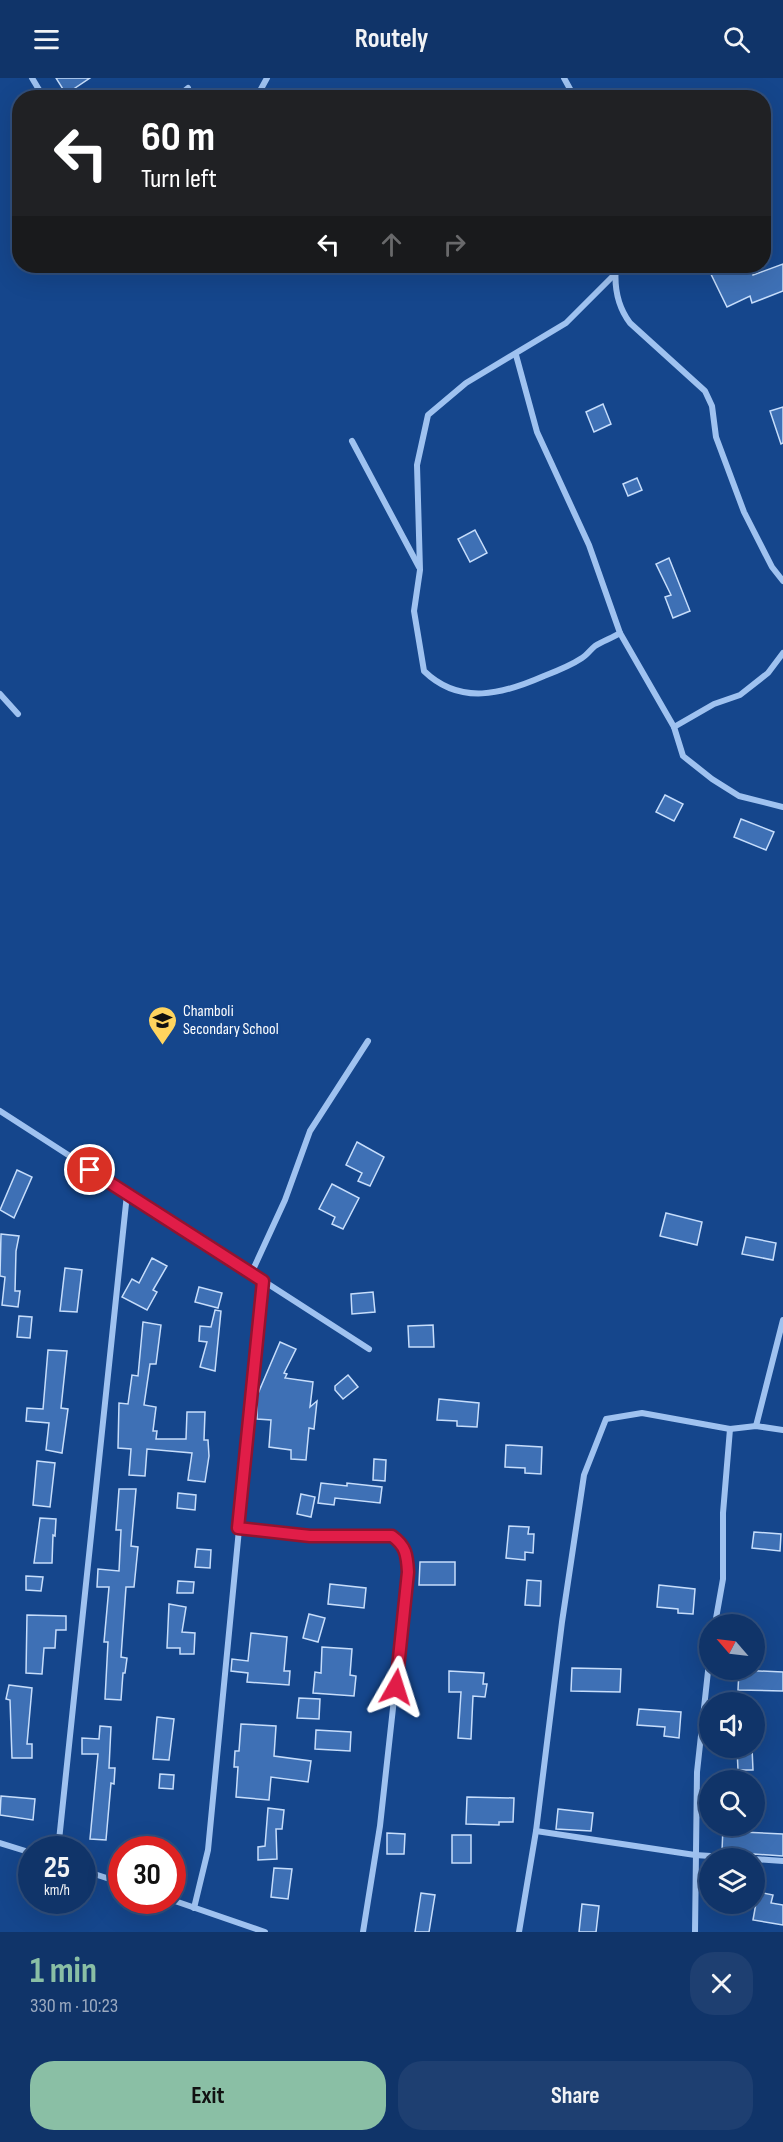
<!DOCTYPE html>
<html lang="en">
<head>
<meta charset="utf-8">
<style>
  :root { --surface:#103469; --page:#1e3f71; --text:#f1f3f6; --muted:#9caac0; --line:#304f7d; --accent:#8abfa5 }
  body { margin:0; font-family:"Sofia Sans Condensed",sans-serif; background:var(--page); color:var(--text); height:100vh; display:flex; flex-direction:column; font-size:22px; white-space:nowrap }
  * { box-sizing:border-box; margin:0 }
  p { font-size:20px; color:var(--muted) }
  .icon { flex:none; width:33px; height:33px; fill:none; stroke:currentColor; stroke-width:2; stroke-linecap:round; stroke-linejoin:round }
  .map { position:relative; height:1854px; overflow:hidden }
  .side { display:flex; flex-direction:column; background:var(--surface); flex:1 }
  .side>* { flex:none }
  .guide { position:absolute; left:12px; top:12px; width:759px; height:183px; border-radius:24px; box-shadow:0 6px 24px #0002,0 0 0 2px var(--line); background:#202124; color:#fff; overflow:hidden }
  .needle { width:39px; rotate:298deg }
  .fabs { position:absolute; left:699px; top:1536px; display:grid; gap:12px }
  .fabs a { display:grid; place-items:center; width:66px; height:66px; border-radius:50%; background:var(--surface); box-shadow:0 6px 24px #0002,0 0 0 2px var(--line); font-size:30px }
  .speed { position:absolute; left:18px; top:1758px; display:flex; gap:12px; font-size:30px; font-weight:700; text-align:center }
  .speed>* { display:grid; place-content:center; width:78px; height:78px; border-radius:50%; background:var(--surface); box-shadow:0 6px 24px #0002,0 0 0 2px var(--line); line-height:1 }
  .speed small { font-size:15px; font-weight:400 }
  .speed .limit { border:9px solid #d22; background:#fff; color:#111 }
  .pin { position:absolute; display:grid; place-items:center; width:51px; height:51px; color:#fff; margin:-26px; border:3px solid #fff; border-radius:50%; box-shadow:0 2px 6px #0007 }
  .me { position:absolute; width:66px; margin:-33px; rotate:6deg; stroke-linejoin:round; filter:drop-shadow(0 0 4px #0008) }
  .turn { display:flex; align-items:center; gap:21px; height:126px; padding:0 30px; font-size:27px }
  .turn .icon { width:78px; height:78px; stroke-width:2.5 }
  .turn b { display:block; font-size:42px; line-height:51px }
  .lanes { display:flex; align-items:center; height:57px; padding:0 30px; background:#0003; justify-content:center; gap:30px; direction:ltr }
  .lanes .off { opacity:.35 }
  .round { display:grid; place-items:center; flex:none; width:63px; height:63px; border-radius:24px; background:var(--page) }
  .summary { display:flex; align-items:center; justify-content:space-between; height:102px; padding:0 30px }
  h1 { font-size:36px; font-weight:700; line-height:45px; color:var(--accent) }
  .action { display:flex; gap:12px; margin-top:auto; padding:12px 30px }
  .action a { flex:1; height:69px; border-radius:24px; background:var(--accent); color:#111; font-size:24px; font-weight:700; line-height:69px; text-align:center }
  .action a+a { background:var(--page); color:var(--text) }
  header { display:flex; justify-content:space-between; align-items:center; height:78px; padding:0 30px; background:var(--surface); font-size:27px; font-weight:700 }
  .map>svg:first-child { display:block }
  .building { fill:#3e70b5; stroke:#c6ddfb; stroke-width:1.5 }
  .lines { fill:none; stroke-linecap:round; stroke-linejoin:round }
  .street { stroke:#9fc2f0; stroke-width:6 }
  .route-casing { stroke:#92132f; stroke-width:15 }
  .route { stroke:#e11d48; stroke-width:10 }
  .labels { text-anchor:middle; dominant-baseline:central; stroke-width:4.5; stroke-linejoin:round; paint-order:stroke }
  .poi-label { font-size:16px; fill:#fff; stroke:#15468c; text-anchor:start }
</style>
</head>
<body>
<header><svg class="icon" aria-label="menu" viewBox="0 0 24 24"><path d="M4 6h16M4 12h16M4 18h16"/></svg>Routely<svg class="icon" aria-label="search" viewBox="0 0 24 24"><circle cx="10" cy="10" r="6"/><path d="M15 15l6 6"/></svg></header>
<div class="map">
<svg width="783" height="1854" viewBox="0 0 783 1854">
  <rect width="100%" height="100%" fill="#15468c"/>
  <g class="building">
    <path d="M56 0H90L66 16Z"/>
    <path d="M783 186V213L752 225 750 218 727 229 707 188H750L753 197Z"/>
    <path d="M603 326 611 346 594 354 586 334Z"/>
    <path d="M783 329V365L781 366 770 333Z"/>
    <path d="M637 400 642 412 628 418 623 406Z"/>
    <path d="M475 452 487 475 470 484 458 461Z"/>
    <path d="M669 480 690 533 673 540 665 519 671 517 656 486Z"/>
    <path d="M665 717 683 726 674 743 656 734Z"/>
    <path d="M741 741 774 754 766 772 734 759Z"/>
    <path d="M357 1064 384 1079 370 1108 358 1103 362 1095 346 1087Z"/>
    <path d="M17 1092 32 1099 14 1140 0 1132Z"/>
    <path d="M332 1106 359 1120 343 1151 332 1146 335 1139 319 1131Z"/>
    <path d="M666 1135 702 1144 697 1167 660 1158Z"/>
    <path d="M1 1156 19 1158 16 1173 15 1213H20L18 1229 2 1227 5 1199 0 1198Z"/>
    <path d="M746 1159 776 1165 773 1182 742 1176Z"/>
    <path d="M152 1180 167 1188 153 1212 157 1214 147 1232 122 1219 132 1201 139 1205Z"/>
    <path d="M65 1190 82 1192 77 1234 60 1233Z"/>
    <path d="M199 1209 222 1215 218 1230 195 1224Z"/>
    <path d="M373 1214 375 1234 352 1236 351 1216Z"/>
    <path d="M215 1232 221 1233 215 1293 200 1289 207 1264 199 1263 200 1248 211 1249Z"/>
    <path d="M19 1238 32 1239 30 1260 17 1259Z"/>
    <path d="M143 1244 161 1247 156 1286H150L144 1327 156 1329 153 1353H157L156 1361H186L187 1334H205L204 1362H208L209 1378 205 1404 188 1402 192 1375 147 1371 145 1398 129 1397 131 1371 118 1370 119 1325 128 1326 132 1297 138 1298Z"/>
    <path d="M433 1247 434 1269H409L408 1248Z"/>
    <path d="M280 1264 296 1271 284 1295 287 1296 285 1300 313 1304 310 1329 317 1323 314 1351 309 1350 306 1382 291 1381V1372L269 1369 271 1342 257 1341V1318Z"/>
    <path d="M48 1272 67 1273 61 1330 68 1331 62 1375 46 1372 49 1345 26 1343 27 1330 43 1331Z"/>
    <path d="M348 1297 358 1309 343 1321 335 1312V1308Z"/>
    <path d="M439 1321 479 1325 477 1349 457 1348V1343L437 1342Z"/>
    <path d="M506 1367 542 1369 541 1396 525 1395V1390L505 1389Z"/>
    <path d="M374 1381 386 1382 385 1403 373 1402Z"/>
    <path d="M37 1383 55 1385 50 1429 33 1427Z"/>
    <path d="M321 1405 347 1408V1405L382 1409 380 1425 335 1420 334 1427 318 1425Z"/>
    <path d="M119 1411H136L131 1468 138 1469 134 1509H126L121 1579 127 1580 125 1595H123L121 1622 105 1621 108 1564H104L109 1509H97L98 1491 119 1493 121 1452H116Z"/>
    <path d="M178 1415 196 1417 195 1432 177 1430Z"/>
    <path d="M301 1416 315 1419 311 1439 297 1436Z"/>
    <path d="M40 1440 56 1441 55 1458 53 1457 52 1485H34Z"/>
    <path d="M509 1448 529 1449 528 1456H534L533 1475 525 1474V1482L506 1480Z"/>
    <path d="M754 1454 781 1456 780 1473 752 1470Z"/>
    <path d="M197 1471 211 1472 210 1490 195 1489Z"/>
    <path d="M420 1484H455V1507H419Z"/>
    <path d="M26 1498 43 1499 41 1513 26 1512Z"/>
    <path d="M527 1502 541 1503 540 1528 525 1527Z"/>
    <path d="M178 1503 194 1504 193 1515H177Z"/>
    <path d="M330 1506 366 1510 364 1530 328 1526Z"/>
    <path d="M659 1507 695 1511 693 1536 678 1535V1531L657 1529Z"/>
    <path d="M169 1526 186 1529 182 1554 195 1555 194 1576H180V1570H167Z"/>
    <path d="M309 1536 325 1540 318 1564 303 1560Z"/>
    <path d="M27 1537 66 1538V1552H56L55 1570H44L42 1596 26 1595Z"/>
    <path d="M251 1555 287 1559 284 1593H290L289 1607 247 1604 248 1595 231 1593 232 1581 248 1583Z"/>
    <path d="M322 1569 352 1571 350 1597 356 1598 354 1618 313 1615 315 1594 321 1595Z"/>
    <path d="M572 1590 621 1591 620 1614 571 1613Z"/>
    <path d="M739 1592 783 1594V1613L738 1612Z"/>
    <path d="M449 1593 484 1595 483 1606H487L485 1619 473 1618 471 1661 458 1660 461 1614H449Z"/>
    <path d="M9 1607 32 1610 27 1666H32V1680H12L10 1622 6 1621Z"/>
    <path d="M299 1620 320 1621 319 1641 297 1640Z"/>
    <path d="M639 1631 681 1634 679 1660 664 1658 665 1649 637 1647Z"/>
    <path d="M157 1639 174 1641 169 1682 153 1681Z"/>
    <path d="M241 1646 276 1648 274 1678 311 1683 308 1704 271 1699 269 1722 236 1719 238 1689H234L235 1673H239Z"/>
    <path d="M100 1648 111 1649 109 1690H115L114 1706 111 1705 106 1762 90 1761 98 1676H82V1660L99 1661Z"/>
    <path d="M316 1652 351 1654 350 1673 315 1671Z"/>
    <path d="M737 1670H752L753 1692H738Z"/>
    <path d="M160 1696 174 1697 173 1711 159 1710Z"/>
    <path d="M1 1718 35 1721 33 1742 0 1737Z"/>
    <path d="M467 1719 514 1720 513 1744H499V1747L466 1746Z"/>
    <path d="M268 1730 284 1732 282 1751H276L277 1781 258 1782V1769L265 1768Z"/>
    <path d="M558 1731 593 1735 591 1753 556 1751Z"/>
    <path d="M723 1749H742V1754L783 1756V1778L754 1776 747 1778 742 1775 722 1773Z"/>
    <path d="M387 1755 405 1756 404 1776H387Z"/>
    <rect x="452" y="1757" width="19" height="28"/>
    <path d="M274 1790 292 1791 288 1821 271 1819Z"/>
    <path d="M758 1814 773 1817 771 1825 783 1827V1847L753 1842Z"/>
    <path d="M421 1815 435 1817 429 1854H415Z"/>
    <path d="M582 1826 599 1828 596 1854H579Z"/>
  </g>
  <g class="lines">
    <g class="street">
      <path d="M32 0 44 20"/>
      <path d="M564 0 575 20"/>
      <path d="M176 20 188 10"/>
      <path d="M256 20 267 0"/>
      <path d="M616 188C614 208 618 229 630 245L705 313 712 328 716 359 744 434 772 489 783 503"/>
      <path d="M616 195 566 245 466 305 428 337 417 387 420 492 414 533 424 593C460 628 503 616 544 598 557 593 570 588 582 580 587 577 590 572 595 568 603 563 612 560 620 555L674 649 714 626 740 617 768 595 783 575"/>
      <path d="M516 277 537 354 589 467 620 555"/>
      <path d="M352 363 419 489"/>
      <path d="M0 616 18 636"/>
      <path d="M674 649 683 678 712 701 739 718 783 729"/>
      <path d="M0 1033 369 1271"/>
      <path d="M251 1196 285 1122 310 1053 368 963"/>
      <path d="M756 1348 783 1242"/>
      <path d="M238 1450 310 1458H392C406 1468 407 1477 408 1494L380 1748 363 1854"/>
      <path d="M715 1546 723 1501V1435L730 1351"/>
      <path d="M536 1753 695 1777 742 1780"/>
      <path d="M0 1765 32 1775"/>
      <path d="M58 1772 127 1116"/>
      <path d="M754 1781 783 1783"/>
      <path d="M82 1792 122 1805"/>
      <path d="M172 1822 265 1854"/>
      <path d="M194 1830 208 1772 263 1203"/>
      <path d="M519 1854 536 1753 562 1544 584 1397 606 1341 642 1335 730 1351 756 1348 783 1352"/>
      <path d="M695 1854 697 1694 710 1575"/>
    </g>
  </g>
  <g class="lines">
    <defs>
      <path id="route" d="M90 1092 263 1203 238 1450 310 1458H392C406 1468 407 1477 408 1494L396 1609"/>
    </defs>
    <use href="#route" class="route-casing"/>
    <use href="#route" class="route"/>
  </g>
  <defs>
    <symbol id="school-pin" viewBox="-11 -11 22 30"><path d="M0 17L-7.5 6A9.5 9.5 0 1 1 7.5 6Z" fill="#ffd45e" stroke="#15468c"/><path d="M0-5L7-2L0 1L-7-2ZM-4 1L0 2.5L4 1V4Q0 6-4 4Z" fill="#111"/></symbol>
  </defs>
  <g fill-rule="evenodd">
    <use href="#school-pin" x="146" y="926" width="33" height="45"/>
  </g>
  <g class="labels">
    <g class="poi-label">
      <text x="183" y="933">Chamboli<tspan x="183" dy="18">Secondary School</tspan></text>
    </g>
  </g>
</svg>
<div class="fabs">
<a><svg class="needle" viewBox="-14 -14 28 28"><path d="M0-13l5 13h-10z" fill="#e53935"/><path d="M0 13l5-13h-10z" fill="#9caac0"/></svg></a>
<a><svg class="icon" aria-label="sound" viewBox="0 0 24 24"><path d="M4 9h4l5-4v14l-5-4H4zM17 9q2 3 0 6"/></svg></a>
<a><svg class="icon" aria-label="search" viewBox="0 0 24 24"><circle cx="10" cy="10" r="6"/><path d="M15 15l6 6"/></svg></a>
<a><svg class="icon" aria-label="layers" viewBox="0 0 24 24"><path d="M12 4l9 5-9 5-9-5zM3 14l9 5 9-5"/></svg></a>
</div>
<div class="speed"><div>25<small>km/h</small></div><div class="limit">30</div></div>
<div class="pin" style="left:90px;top:1092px;background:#d93025"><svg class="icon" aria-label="arrive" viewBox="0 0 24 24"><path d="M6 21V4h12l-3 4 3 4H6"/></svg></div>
<svg class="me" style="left:396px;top:1609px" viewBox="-20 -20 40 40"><path d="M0-17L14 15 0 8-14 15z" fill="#e11d48" stroke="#fff" stroke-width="4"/></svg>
<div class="guide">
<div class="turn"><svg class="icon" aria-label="left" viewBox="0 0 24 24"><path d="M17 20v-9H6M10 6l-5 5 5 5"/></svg><div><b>60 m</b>Turn left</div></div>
<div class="lanes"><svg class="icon" aria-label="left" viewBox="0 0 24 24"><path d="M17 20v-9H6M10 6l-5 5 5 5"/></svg><svg class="icon off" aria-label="ahead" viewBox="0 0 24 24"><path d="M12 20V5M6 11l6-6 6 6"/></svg><svg class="icon off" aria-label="right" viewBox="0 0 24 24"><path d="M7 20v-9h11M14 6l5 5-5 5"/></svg></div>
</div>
</div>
<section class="side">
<div class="summary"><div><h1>1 min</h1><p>330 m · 10:23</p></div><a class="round"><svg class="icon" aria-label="close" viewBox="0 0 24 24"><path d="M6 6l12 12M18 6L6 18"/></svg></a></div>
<div class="action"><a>Exit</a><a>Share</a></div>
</section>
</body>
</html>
